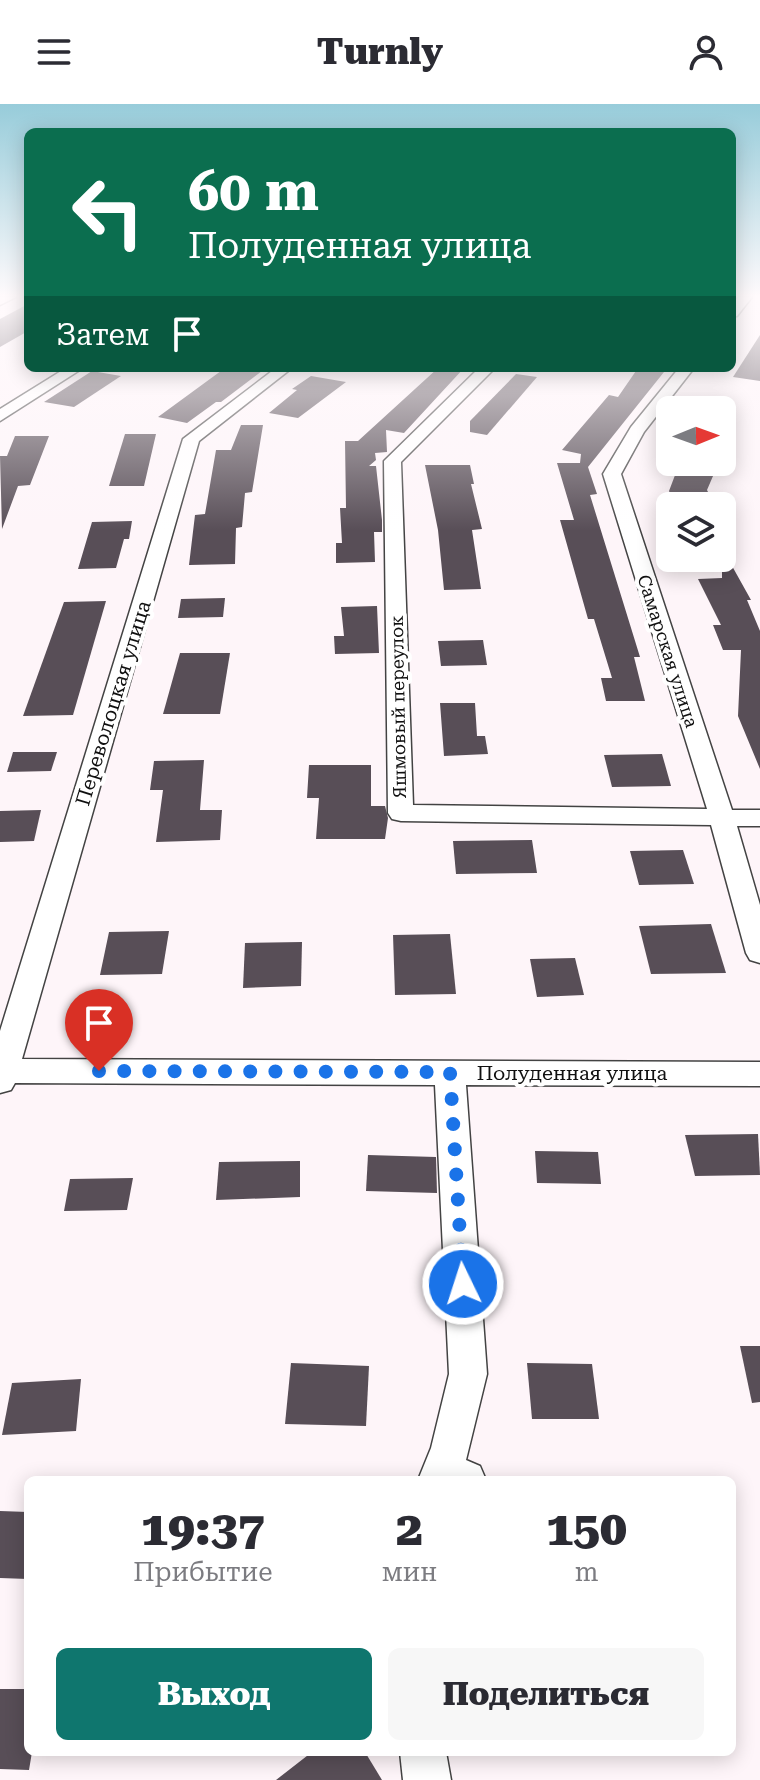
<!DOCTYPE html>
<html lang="ru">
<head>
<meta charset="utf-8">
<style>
  :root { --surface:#fff; --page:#f7f7f7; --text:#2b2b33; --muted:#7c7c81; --accent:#0f766e }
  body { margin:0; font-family:"Roboto Serif",serif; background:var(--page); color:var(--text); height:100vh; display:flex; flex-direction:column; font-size:30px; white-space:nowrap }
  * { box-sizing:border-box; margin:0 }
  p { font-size:26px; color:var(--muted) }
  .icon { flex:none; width:44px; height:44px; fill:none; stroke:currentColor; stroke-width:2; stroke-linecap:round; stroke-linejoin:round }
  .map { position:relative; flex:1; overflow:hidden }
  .side { position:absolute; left:24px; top:1372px; width:712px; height:280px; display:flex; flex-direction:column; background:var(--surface); border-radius:12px; box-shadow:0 4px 20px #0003 }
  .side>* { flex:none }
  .guide { position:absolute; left:24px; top:24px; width:712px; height:244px; border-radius:12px; box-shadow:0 4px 20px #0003; background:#0b6e4f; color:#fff; overflow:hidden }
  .needle { width:52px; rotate:89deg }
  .tools { position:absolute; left:656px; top:292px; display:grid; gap:16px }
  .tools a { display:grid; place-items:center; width:80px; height:80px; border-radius:12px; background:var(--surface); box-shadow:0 4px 20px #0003; font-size:40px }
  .pin { position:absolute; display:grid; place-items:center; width:68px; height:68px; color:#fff; margin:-82px -34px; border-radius:50% 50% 50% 0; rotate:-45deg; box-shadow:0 0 8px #0007 }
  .pin .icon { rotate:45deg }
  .me { position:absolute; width:88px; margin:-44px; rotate:356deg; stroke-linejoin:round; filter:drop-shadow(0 0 6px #0008) }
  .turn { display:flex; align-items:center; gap:28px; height:168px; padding:0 32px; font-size:36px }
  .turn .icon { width:104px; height:104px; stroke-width:2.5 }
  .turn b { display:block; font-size:56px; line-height:68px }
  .then { display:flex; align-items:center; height:76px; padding:0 32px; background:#0003; gap:16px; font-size:30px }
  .eta { display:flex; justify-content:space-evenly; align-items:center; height:136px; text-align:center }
  .eta b { font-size:48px; font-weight:800; line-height:56px }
  .cta { display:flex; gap:16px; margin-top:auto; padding:16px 32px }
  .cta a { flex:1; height:92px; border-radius:12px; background:var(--accent); color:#fff; font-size:32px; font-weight:800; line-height:92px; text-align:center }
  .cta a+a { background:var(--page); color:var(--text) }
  header { display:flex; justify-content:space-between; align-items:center; height:104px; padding:0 32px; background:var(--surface); font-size:36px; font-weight:800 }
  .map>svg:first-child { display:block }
  .building { fill:#584e57 }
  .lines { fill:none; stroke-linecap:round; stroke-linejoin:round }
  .minor-casing { stroke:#434343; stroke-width:3 }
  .minor { fill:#fff; fill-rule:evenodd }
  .route { stroke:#1a73e8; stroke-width:14; stroke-dasharray:0 25.2 }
  .labels { text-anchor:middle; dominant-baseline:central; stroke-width:8; stroke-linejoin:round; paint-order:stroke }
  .far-street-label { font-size:18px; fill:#101010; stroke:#fff }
  .street-label { font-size:20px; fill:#101010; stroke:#fff }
</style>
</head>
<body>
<header><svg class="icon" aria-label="menu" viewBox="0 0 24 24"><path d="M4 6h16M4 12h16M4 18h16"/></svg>Turnly<svg class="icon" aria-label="person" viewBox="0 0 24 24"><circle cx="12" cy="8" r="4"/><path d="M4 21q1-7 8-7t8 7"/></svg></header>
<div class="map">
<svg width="760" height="1676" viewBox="0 0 760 1676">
  <rect width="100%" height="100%" fill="#fef5f9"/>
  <g class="building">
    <path d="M28 200V227L0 243V215Z"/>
    <path d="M760 231V277L733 273Z"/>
    <path d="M225 264H266L221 298H216L187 319 158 313Z"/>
    <path d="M438 264H464L404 329 386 326 387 348 375 349 376 356 369 362H376L382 416V428H374L375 458 336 459V439H342L340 404H346L345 337H358Z"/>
    <path d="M638 264 664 268 588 363 597 390 590 391 640 553H634L645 597H606L601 574H612L594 515H588L560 416H574L557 359H580L581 350 562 346 609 291 618 293Z"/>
    <path d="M92 267 121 272 74 303 44 298Z"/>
    <path d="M516 270 537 273 487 331 470 328V317Z"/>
    <path d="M311 272 346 278 298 314 269 309 297 286 292 285Z"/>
    <path d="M241 321H263L252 388 245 389 242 423 236 424 235 460 189 461 195 411 205 410 216 346H231Z"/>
    <path d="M125 330H156L144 382H109Z"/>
    <path d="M15 332H49L30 381 18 382 2 425 0 352H7Z"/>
    <path d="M680 358H719L707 386 715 402H675L669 387Z"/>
    <path d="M425 361H470L474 380H471L482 425 472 426 481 485 444 486 438 426Z"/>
    <path d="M132 417 129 435H124L116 464 78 465 92 418Z"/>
    <path d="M722 444 751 496H747L760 527V665L738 612 741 546H723L713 521H721L698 475 722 474Z"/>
    <path d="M225 494 223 513 178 514 181 495Z"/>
    <path d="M106 497 73 611 23 612 64 498Z"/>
    <path d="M377 502 379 549 335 550 334 532H344L341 503Z"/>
    <path d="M483 536 487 561 441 562 438 537Z"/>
    <path d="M180 549H230L220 610H163Z"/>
    <path d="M440 599H475L477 632H485L488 650 444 652Z"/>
    <path d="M13 648H57L51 667 7 668Z"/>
    <path d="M662 650 671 682 612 683 604 651Z"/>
    <path d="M204 656 200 706H222L220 736 156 738 163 686H150L154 657Z"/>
    <path d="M309 661H371V702H385L388 714 385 735H316L319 694H307Z"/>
    <path d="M41 706 34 737 0 738V707Z"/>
    <path d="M532 736 537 769 456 770 453 737Z"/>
    <path d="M683 746 694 780 639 781 630 747Z"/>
    <path d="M711 820 726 869 651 870 639 822Z"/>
    <path d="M169 827 162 870 100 871 109 828Z"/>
    <path d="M450 830 456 890 395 891 393 831Z"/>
    <path d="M302 838 301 882 243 884 245 839Z"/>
    <path d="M575 854 584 891 537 893 530 855Z"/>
    <path d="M758 1030 760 1071 695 1072 685 1031Z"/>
    <path d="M535 1047 598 1048 601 1080 537 1079Z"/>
    <path d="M368 1051 436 1053 437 1089 366 1087Z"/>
    <path d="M300 1057V1093L216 1096 219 1058Z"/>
    <path d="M133 1074 127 1106 64 1107 70 1075Z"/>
    <path d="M740 1242H760V1298L752 1299Z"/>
    <path d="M291 1259 369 1262 366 1322 285 1320Z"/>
    <path d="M527 1259 592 1260 599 1315H532Z"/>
    <path d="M81 1275 76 1327 2 1331 12 1279Z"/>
    <path d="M0 1407 28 1408V1475L0 1474Z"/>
    <path d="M0 1585H28V1648H32L29 1666 0 1665Z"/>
    <path d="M312 1648H365L382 1676H276Z"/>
  </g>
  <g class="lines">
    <defs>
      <g id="minor">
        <path d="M0 193H16L0 201Z"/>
        <path d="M738 193H752L737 212 732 213V200Z"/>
        <path d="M66 264H83L0 317V305Z"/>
        <path d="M276 264H292L199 337 22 955 760 958V982L466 981 487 1270 466 1356 480 1362 486 1376H418L431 1344 449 1270 435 981 15 979 11 986 0 989V927L183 335Z"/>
        <path d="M479 264H495L401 358 413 701 707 705 603 370 631 323 679 264H694L644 328 621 370 732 706H760V722H737L760 801V859L750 856 746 849 711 721 401 717 392 715 388 709 384 357Z"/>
        <path d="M400 1648H446L451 1676H403Z"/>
      </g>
    </defs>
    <use href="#minor" class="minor-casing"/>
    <use href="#minor" class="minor"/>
  </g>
  <linearGradient id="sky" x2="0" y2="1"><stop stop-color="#97ccda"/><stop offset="0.45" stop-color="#fffafc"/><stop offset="1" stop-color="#fffafc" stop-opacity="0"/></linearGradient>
  <rect width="760" height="427" fill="url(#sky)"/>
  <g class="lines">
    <path class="route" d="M99 967 450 968 463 1180"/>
  </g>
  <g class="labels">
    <g class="far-street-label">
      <text transform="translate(668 547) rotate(72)">Самарская улица</text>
      <text transform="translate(398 603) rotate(-91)">Яшмовый переулок</text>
    </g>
    <g class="street-label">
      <text transform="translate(113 599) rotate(-73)">Переволоцкая улица</text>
      <text x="572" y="969">Полуденная улица</text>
    </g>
  </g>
</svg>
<div class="tools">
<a><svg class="needle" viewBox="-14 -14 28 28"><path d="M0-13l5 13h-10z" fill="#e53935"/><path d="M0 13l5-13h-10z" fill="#7c7c81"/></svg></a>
<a><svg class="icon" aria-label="layers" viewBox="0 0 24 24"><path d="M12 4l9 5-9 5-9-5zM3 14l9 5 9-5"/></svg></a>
</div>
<div class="pin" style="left:99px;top:967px;background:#d93025"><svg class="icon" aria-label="arrive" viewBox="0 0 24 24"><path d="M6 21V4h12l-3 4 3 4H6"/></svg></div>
<svg class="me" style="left:463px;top:1180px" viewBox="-20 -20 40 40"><circle r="17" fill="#1a73e8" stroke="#fff" stroke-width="3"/><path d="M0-11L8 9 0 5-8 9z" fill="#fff"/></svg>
<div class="guide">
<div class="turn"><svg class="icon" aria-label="left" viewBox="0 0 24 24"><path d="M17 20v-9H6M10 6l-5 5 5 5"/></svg><div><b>60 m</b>Полуденная улица</div></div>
<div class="then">Затем<svg class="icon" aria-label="arrive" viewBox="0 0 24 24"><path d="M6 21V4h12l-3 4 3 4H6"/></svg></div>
</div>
<section class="side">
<div class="eta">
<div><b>19:37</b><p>Прибытие</p></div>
<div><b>2</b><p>мин</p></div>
<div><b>150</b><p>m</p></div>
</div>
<div class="cta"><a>Выход</a><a>Поделиться</a></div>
</section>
</div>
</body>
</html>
